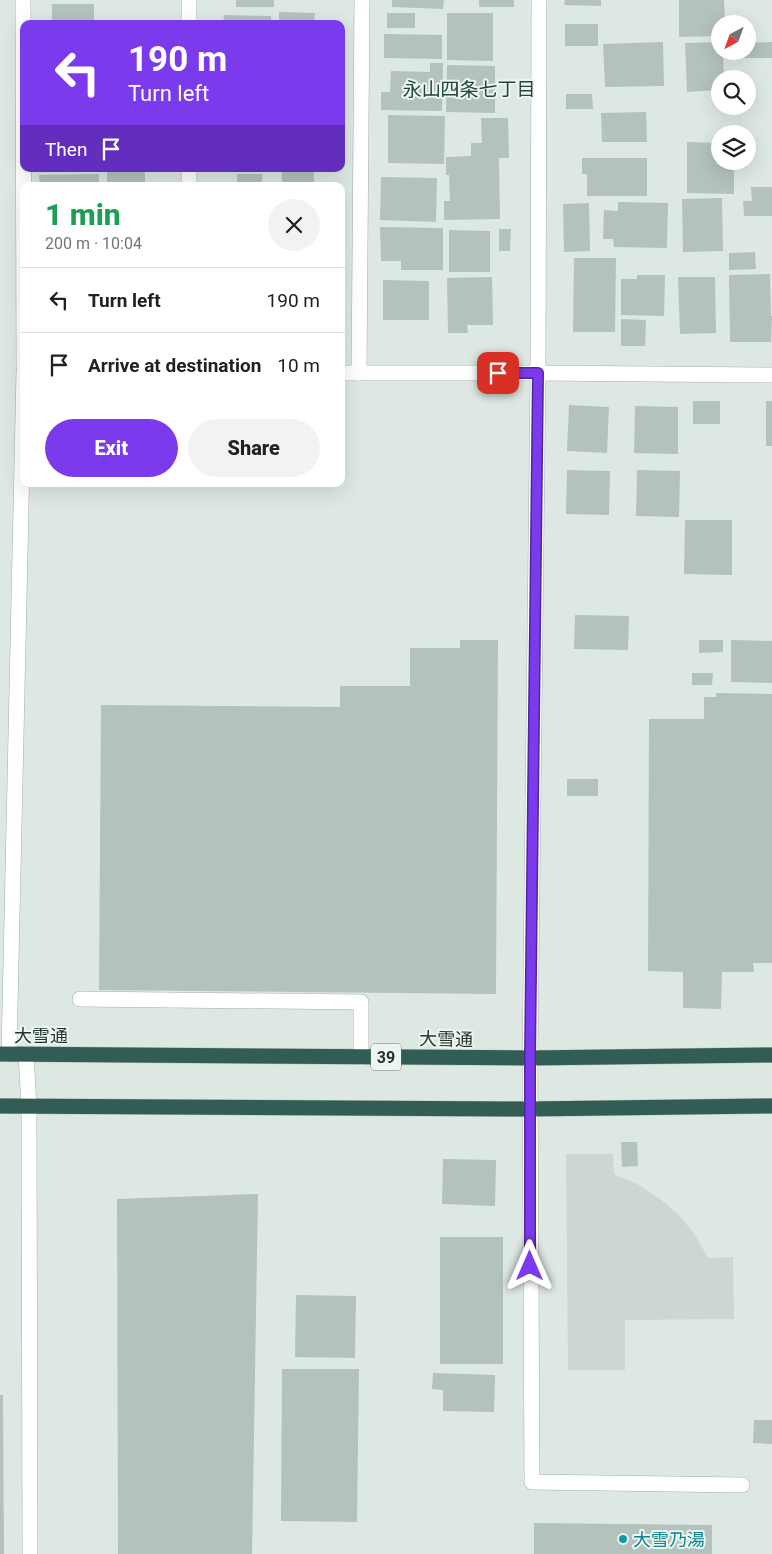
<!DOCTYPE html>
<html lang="en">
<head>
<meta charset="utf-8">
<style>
  :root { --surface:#fff; --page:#f2f2f2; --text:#202124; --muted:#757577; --line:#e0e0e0; --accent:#7c3aed }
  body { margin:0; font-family:Roboto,"Noto Sans JP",sans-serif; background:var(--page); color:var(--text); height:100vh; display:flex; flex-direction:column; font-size:19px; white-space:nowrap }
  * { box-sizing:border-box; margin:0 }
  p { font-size:16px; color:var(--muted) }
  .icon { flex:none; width:28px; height:28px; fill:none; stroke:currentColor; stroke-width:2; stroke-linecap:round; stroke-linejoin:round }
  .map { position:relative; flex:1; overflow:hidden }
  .drawer { position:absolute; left:20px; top:182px; width:325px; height:305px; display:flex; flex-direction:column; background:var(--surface); border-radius:10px; box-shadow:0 5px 20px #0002 }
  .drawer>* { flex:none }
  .guide { position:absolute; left:20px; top:20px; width:325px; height:152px; border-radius:10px; box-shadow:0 5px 20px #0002; background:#7c3aed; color:#fff; overflow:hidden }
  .needle { width:32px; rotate:221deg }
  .tools { position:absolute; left:711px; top:15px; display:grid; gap:10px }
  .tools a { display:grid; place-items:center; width:45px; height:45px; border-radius:50%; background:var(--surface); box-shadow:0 5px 20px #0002; font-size:25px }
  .pin { position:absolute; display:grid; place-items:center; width:42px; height:42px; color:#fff; margin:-21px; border-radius:10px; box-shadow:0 2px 8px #0006 }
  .me { position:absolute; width:55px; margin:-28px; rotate:0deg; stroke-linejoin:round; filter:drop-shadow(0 0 4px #0008) }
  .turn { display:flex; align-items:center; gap:18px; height:105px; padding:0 25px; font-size:22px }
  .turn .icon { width:65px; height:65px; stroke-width:2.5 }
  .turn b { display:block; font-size:35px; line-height:42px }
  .then { display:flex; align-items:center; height:48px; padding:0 25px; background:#0003; gap:10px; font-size:19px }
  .round { display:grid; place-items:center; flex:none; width:52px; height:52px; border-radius:26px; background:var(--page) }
  .headline { display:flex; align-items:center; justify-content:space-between; height:85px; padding:0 25px }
  h1 { font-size:30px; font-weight:800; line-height:38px; color:#1e9e55 }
  .button { display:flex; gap:10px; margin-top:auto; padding:10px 25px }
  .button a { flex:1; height:58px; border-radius:30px; background:var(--accent); color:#fff; font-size:20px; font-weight:800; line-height:58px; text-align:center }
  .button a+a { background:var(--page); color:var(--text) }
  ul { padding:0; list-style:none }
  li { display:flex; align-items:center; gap:15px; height:65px; padding:0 25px; border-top:1px solid var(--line) }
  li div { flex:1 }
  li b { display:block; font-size:19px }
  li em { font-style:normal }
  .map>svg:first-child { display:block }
  .built { fill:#cdd7d2 }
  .building { fill:#b4c2bc }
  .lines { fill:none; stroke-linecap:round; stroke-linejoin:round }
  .minor-casing { stroke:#a2afaa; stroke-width:16 }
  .highway-casing { stroke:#bdc2c1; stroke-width:16 }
  .minor { stroke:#fff; stroke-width:15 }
  .highway { stroke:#325d54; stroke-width:15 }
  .route-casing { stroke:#51269a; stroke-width:12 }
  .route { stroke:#7c3aed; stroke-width:9 }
  .culture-dot { fill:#0f9aa8; stroke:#eef5f1; stroke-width:2 }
  .labels { text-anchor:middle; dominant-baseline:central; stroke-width:4; stroke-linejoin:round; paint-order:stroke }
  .shield { fill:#eef5f1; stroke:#5f6f6a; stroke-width:1 }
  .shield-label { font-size:16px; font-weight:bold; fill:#223530 }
  .street-label { font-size:18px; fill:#223530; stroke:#eef5f1 }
  .culture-label { font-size:18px; fill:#0d838f; stroke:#eef5f1; text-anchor:start }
  .neighbourhood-label { font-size:19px; fill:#21443c; stroke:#eef5f1 }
</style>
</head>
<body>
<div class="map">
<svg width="772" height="1554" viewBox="0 0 772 1554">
  <rect width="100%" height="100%" fill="#dee8e3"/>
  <path class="built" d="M566 1154H613L614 1174 637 1184 659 1198 679 1215 695 1235 708 1258 733 1257 734 1319 625 1320V1370H568Z"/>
  <g class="building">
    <rect x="236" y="0" width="38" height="7"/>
    <path d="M392 0H444L443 9 392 7Z"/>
    <rect x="479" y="0" width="35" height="7"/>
    <path d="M565 0H601V6L564 5Z"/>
    <path d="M679 0H724L725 24H720V36L679 37Z"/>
    <rect x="52" y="4" width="42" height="20"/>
    <path d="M279 12 315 13 314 24H279Z"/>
    <rect x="387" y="13" width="28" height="15"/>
    <path d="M447 13H493V61L447 60Z"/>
    <path d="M224 15 271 16V24H223Z"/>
    <rect x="565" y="24" width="33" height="22"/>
    <path d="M384 34 442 35V59L384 58Z"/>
    <path d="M663 42 664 86 605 87 603 44Z"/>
    <path d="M720 42V51H723L724 79H720V90L687 92 685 43Z"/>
    <path d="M772 42V58H744V51H748V43Z"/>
    <path d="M430 63H443L442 111 381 110V92H390L391 71 430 72Z"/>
    <path d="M447 65 495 66V113L446 112Z"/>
    <path d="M566 94H592L593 109H566Z"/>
    <path d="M646 112 647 142H602L601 113Z"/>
    <path d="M388 115 445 116 444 164 388 163Z"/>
    <path d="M481 118H508L509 158H499L500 219 444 220V201H450L449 175H446V157L471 156V143H482Z"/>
    <path d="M687 142 720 143V161H734V194L687 193Z"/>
    <path d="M582 158H647V196H587V174H582Z"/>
    <rect x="107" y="169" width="38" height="17"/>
    <rect x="282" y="171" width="32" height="15"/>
    <path d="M99 174V186H40L39 175Z"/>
    <rect x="237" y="174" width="25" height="12"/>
    <path d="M381 177 437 178 436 222 380 220Z"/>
    <path d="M751 187H772V216H744L743 201H752Z"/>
    <path d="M722 198 723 251 683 252 682 199Z"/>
    <path d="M618 202 668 203 667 248 614 247 613 239H603L604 210 618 211Z"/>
    <path d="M589 203 590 251 564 252 563 204Z"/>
    <path d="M380 227 443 228V270H401V261H381Z"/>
    <path d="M499 229H511L510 251H499Z"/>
    <path d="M449 230 490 231V272H449Z"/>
    <path d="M755 252 756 269 729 270V253Z"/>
    <path d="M574 258H616L615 332H573Z"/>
    <path d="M770 274 771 316H772L771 342H730L729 275Z"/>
    <path d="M637 275H665L664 316 621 315V279H637Z"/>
    <path d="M492 277 493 325H467L468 333H448L447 278Z"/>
    <path d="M678 277H715L716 333 680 334Z"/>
    <path d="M383 280 429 281V320H383Z"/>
    <path d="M621 319 646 320 645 346H621Z"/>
    <rect x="693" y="401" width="27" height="23"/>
    <rect x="766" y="401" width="6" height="45"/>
    <path d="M569 405 609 407 607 453 567 451Z"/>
    <path d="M635 406 678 407V454L634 453Z"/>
    <path d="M567 470 610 471 609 515 566 514Z"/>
    <path d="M637 470 680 471 679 517 636 516Z"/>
    <path d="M685 520H732V575L684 574Z"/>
    <path d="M575 615 629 616 628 650 574 649Z"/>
    <path d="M460 640H498L496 994 99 990 101 705 340 707V686H410V648H460Z"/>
    <path d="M699 640H723V652L699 653Z"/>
    <path d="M731 640 772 641V683L731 682Z"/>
    <path d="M692 673H713L712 685H692Z"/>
    <path d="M716 693 772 694V963H753L754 972H722L721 1009 683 1008V972L648 971 649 719H704V697H716Z"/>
    <rect x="567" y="779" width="31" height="17"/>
    <path d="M621 1142H637L638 1166 622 1167Z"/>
    <path d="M443 1159 496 1160 495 1206 442 1204Z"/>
    <path d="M258 1194 252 1554H118L117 1199Z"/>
    <rect x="440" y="1237" width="63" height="127"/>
    <path d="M296 1295 356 1296 355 1358 295 1357Z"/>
    <path d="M282 1369H359L357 1522 281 1521Z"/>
    <path d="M433 1373 495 1375 494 1412 443 1411V1390L432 1389Z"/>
    <path d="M0 1395H3L4 1554H0Z"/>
    <path d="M754 1420H772V1444L753 1443Z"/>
    <path d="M534 1523 712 1525V1554H534Z"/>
  </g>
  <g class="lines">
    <defs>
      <g id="minor">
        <path d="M23 0 24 368"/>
        <path d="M539 0 538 373 530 1058 532 1482 742 1485"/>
        <path d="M189 24V0"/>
        <path d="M189 186V169"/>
        <path d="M341 373H538L772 375"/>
        <path d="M359 373 362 0"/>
        <path d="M80 999 361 1002V1057"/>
        <path d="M9 1053 24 372"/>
        <path d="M26 1054 29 1106 30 1554"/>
      </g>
      <g id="highway">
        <path d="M0 1054 530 1058 772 1055"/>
        <path d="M0 1106 529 1109 772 1106"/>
      </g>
    </defs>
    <use href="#minor" class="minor-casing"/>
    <use href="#highway" class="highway-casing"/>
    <use href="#minor" class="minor"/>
    <use href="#highway" class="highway"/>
  </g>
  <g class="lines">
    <defs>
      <path id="route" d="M498 373H538L530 1058V1266"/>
    </defs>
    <use href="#route" class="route-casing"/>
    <use href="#route" class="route"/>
  </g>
  <circle class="culture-dot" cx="623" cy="1539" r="5"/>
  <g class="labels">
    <rect class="shield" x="371" y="1043.5" width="30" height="27" rx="4"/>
    <g class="shield-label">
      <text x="386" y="1057">39</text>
    </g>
    <g class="street-label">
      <text x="41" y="1035">大雪通</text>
      <text transform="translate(446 1039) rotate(1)">大雪通</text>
    </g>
    <g class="culture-label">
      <text x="633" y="1539">大雪乃湯</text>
    </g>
    <g class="neighbourhood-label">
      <text x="469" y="89">永山四条七丁目</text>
    </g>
  </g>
</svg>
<div class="tools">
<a><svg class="needle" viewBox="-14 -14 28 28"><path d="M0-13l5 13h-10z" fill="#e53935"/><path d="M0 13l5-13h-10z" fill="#757577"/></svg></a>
<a><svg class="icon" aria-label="search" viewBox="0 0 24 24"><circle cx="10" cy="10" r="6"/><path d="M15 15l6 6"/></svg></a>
<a><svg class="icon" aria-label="layers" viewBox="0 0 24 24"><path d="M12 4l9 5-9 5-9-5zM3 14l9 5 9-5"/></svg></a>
</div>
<div class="pin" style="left:498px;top:373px;background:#d93025"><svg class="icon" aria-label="arrive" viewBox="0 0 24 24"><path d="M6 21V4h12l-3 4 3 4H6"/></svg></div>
<svg class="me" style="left:530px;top:1266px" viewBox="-20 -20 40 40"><path d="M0-17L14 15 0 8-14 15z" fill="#7c3aed" stroke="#fff" stroke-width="4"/></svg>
<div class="guide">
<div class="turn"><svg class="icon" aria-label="left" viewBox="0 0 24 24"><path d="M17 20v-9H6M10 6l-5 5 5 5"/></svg><div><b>190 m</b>Turn left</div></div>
<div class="then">Then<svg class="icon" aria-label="arrive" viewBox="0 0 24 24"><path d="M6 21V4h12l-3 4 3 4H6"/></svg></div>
</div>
<section class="drawer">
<div class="headline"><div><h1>1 min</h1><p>200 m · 10:04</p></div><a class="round"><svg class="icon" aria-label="close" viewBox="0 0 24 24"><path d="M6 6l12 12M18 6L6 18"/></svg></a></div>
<ul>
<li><svg class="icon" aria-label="left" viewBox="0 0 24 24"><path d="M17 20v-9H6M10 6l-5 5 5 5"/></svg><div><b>Turn left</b></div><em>190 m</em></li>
<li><svg class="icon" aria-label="arrive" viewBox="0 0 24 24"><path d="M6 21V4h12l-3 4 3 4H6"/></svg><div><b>Arrive at destination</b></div><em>10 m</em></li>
</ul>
<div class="button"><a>Exit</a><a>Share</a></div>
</section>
</div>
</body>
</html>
